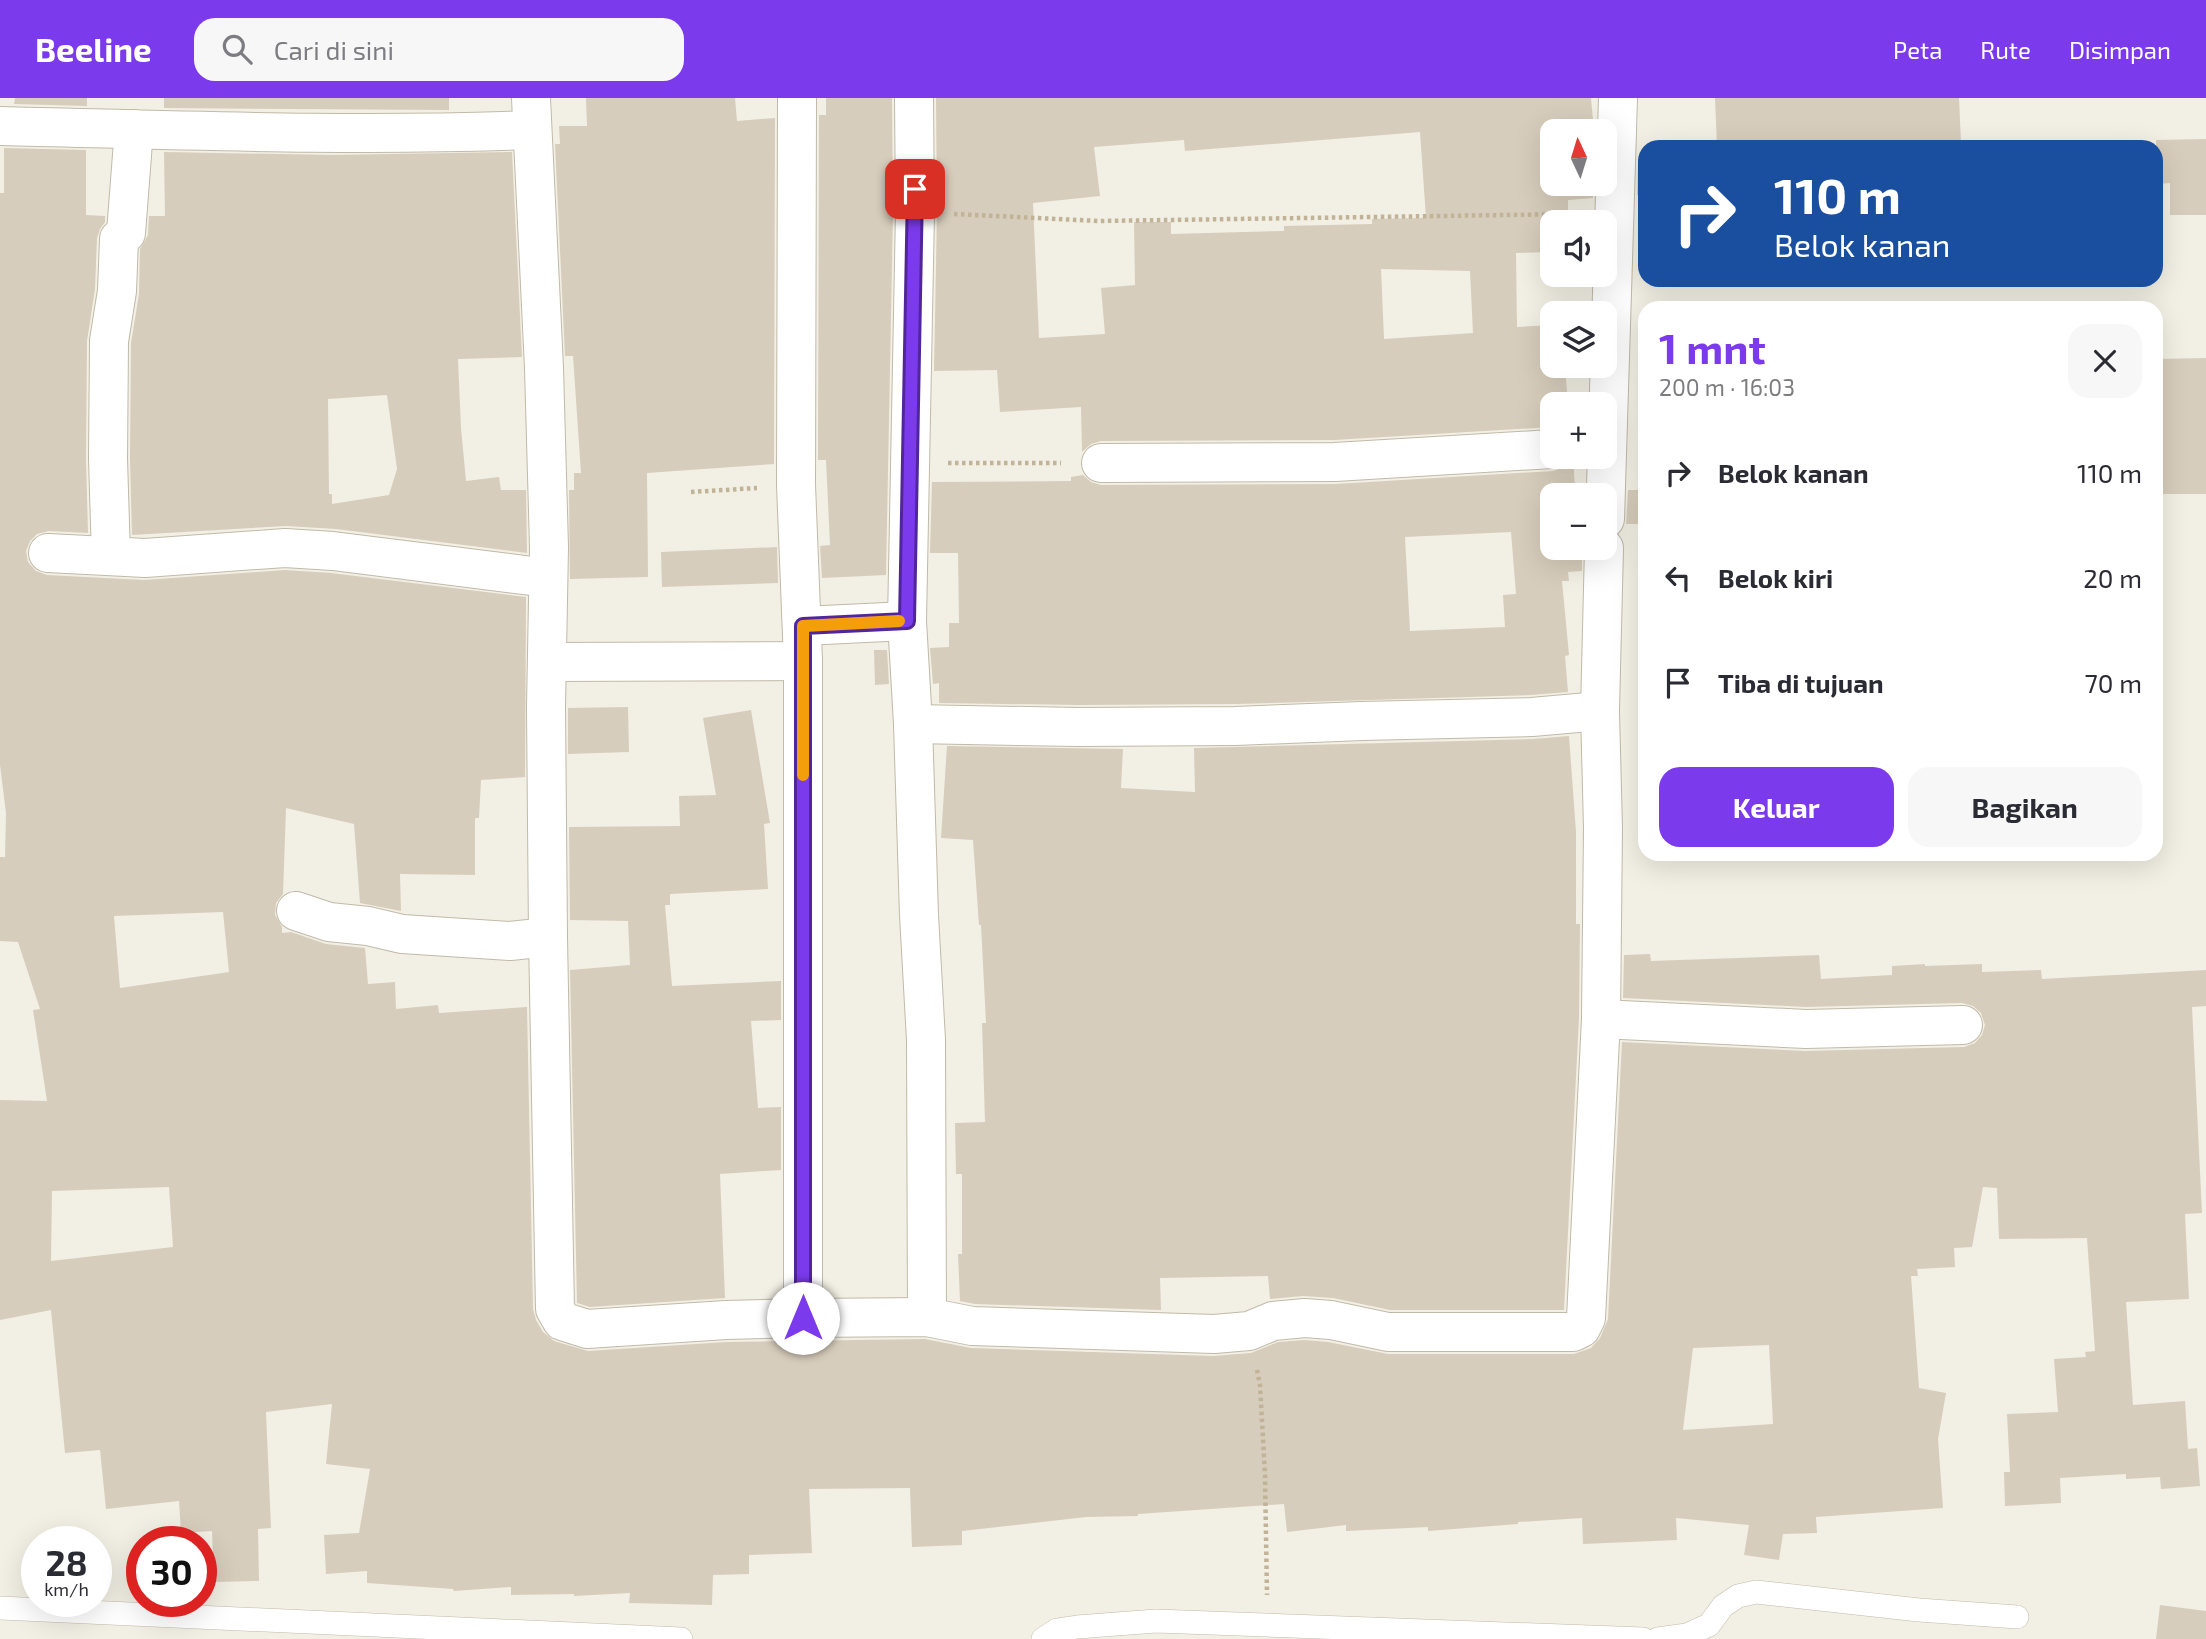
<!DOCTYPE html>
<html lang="id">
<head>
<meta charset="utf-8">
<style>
  :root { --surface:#fff; --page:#f7f7f7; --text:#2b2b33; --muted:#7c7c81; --accent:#7c3aed }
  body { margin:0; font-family:"Exo 2",sans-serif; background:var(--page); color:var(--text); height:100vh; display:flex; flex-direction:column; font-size:26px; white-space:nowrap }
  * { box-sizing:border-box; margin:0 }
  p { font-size:23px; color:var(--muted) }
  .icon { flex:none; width:38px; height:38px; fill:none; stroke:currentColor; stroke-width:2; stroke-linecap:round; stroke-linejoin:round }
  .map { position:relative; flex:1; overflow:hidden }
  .panel { position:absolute; left:1638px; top:203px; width:525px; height:560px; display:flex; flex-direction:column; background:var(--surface); border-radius:21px; box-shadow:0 7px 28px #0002 }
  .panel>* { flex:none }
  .guide { position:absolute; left:1638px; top:42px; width:525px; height:147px; border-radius:21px; box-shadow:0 7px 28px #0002; background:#1a4fa0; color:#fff; overflow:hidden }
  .needle { width:46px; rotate:356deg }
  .controls { position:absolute; left:1540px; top:21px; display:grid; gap:14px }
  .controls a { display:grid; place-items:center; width:77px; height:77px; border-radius:14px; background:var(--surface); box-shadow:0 7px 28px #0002; font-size:35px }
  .speed { position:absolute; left:21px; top:1428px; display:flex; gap:14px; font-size:35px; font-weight:700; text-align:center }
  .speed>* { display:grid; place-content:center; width:91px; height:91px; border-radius:50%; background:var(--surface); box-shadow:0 7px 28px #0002; line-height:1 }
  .speed small { font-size:18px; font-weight:400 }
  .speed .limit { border:10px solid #d22; background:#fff; color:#111 }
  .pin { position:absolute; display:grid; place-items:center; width:60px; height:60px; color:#fff; margin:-30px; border-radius:14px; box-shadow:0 4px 10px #0006 }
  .me { position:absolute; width:77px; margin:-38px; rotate:0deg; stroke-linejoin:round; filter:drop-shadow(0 0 5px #0008) }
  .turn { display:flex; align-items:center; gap:24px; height:147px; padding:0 21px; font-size:32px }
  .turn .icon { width:91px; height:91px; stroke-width:2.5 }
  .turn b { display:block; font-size:49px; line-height:60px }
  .round { display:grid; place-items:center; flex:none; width:74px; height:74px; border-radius:21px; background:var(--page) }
  .overview { display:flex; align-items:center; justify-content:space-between; height:119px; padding:0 21px }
  h1 { font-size:42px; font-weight:700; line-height:52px; color:var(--accent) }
  .cta { display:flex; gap:14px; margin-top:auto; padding:14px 21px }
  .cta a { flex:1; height:80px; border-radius:21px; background:var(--accent); color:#fff; font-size:28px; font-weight:700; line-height:80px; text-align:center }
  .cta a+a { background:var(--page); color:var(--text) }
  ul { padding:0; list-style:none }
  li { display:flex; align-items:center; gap:21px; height:105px; padding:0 21px }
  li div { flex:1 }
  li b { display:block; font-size:26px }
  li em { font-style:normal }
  header { display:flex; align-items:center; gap:42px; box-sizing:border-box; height:98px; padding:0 35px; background:var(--accent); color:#fff }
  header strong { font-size:33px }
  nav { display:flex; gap:38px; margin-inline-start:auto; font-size:24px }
  .search { width:490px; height:63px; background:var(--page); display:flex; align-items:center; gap:18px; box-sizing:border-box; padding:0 24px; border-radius:21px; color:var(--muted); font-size:26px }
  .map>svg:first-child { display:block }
  .building { fill:#d7cdbc; fill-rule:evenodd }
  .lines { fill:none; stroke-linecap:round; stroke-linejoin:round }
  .lane-casing { stroke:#c1baa9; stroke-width:24 }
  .street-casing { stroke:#c1baa9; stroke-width:40 }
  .path { stroke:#c0b397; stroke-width:4.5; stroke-dasharray:3.5 3.5; stroke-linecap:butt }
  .lane { stroke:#fff; stroke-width:23 }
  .street { stroke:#fff; stroke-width:38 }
  .route-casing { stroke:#51269a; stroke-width:18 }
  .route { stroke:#7c3aed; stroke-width:12 }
  .slow { stroke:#f59e0b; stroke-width:12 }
</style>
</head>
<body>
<header>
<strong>Beeline</strong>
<div class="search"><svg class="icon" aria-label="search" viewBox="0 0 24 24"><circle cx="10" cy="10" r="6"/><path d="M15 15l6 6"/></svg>Cari di sini</div>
<nav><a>Peta</a><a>Rute</a><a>Disimpan</a></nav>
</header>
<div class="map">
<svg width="2206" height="1541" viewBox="0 0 2206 1541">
  <rect width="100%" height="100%" fill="#f2efe4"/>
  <g class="building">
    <path d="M15 0H87V8L14 6Z"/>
    <path d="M164 0H449V12L164 10Z"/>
    <path d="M586 0H735L737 23 775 20 774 366 647 375 648 479 570 481 569 392H574V375H581L573 258H565L555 46H560L559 28H587Z"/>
    <path d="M826 0H892L893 114 886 477 822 480 820 448 830 447 826 362H818L819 17H826Z"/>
    <path d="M936 0H1591L1594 33H1552V86H1593V100L1568 102V124H1552V154L1516 155 1517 229 1552 227V268H1565L1568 306H1552V329L1334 342 1101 343 1091 346 1082 354 1081 309 1000 314 997 272 934 273 937 114ZM1420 34 1426 120 1372 121V126L1284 128V133L1171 136V124H1134L1135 187 1101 190 1105 236 1039 240 1033 105 1100 98 1094 49 1184 42 1185 53ZM1381 171 1470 173 1473 235 1384 241Z"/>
    <path d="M1715 0H1959L1961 45 1857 49H1717Z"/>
    <path d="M2206 41V117H2170V85L2156 86V42Z"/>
    <path d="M4 50 86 52V117L105 118V124L100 131 97 140 95 191 87 243 86 361 88 435 49 433 37 436 30 443 26 453 28 464 36 473 47 477 144 482 285 472 331 475 526 499 525 679 481 682 479 720H475V777L400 776 401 813 360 805 354 726 286 710 283 796 276 805 275 817 282 829V835L291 834 326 846 365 850 368 886 395 884 396 911 438 907 439 915 527 909 533 1211 536 1222 543 1234 554 1243 588 1253 727 1244 925 1241 971 1250 1213 1258 1251 1255 1278 1244 1305 1242 1328 1244 1388 1256H1574L1591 1250 1600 1240 1608 1221 1622 944 1805 953 1964 949 1975 945 1982 937 1985 927 1981 915 1973 908 1962 905 1806 909 1623 900 1624 857 1650 856 1651 863 1819 857 1821 881 1892 877V868L1925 866V868L1982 866V874L2041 872 2042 881 2206 872V908L2192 909 2202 1115 2185 1116 2189 1201 2126 1204 2133 1307 2185 1303 2188 1351 2197 1350 2200 1388 2161 1391 2160 1379 2126 1381V1376L2060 1380 2061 1405 2005 1408 2004 1374H2010L2007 1316 2058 1314 2054 1261 2086 1259 2085 1254 2095 1253 2087 1140 1999 1141 1997 1090 1983 1089 1972 1149 1954 1150 1955 1169 1917 1171 1918 1178H1911L1919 1290 1946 1295 1938 1341 1943 1410 1816 1419 1817 1435 1783 1436 1779 1462 1744 1457 1749 1427 1676 1420 1677 1442 1583 1446 1582 1420 1518 1424V1426L1428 1433V1429L1346 1433V1427L1287 1434 1284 1406 1138 1416V1418L1086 1419 962 1433V1447L912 1449 910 1390 809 1391 812 1455 749 1457V1476L713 1477 712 1507 629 1505 630 1495 574 1498V1496L511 1497V1489L454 1493 453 1491 367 1485V1473L326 1476 324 1437 359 1435 370 1371 326 1366 332 1306 266 1314 271 1430 258 1431 259 1483 214 1484 212 1433 181 1435 179 1403 106 1411 100 1352 65 1355 51 1212 0 1222V1002L47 1003 33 912 40 911 18 844 0 843V759H5L6 715 0 667V95H4ZM223 814 229 874 120 890 114 818ZM169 1089 173 1149 51 1163 52 1093ZM1769 1247 1773 1326 1683 1332 1693 1250Z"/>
    <path d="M164 54 332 57 512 54 522 259 458 261 461 330 466 383 499 379 501 392H526L527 455 336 431 286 428 132 437 130 361 131 245 139 196 140 151 148 137 149 118H165ZM387 297 397 371 389 397 332 406V396H329L328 301Z"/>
    <path d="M1645 61V96L1637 97 1638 62Z"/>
    <path d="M2206 260V396H2156V261Z"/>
    <path d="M1573 359 1575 389 1584 390V397H1552V450H1582V473L1568 474 1569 483H1562L1569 557 1565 558 1568 594 1531 597 1235 606 1078 607 939 605V585L933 586 930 550 949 549V525H959L958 455H930L932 384 1071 383V379L1083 377 1091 384 1101 387 1336 386 1553 373 1565 369ZM1511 434 1516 496 1503 497 1505 529 1410 533 1405 439Z"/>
    <path d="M1628 392H1645V426H1626Z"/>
    <path d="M777 449 778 485 662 489 661 454Z"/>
    <path d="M874 552H887L889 586 875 587Z"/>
    <path d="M628 609 629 654 568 656V610Z"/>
    <path d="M751 612 770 725 764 726 768 791 670 796V807H665L672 888 781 883V922L751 923 758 1010 781 1009V1072L720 1076 725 1200 590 1209 577 1205 570 872 630 867 628 823 570 822 569 729 680 728 679 698 716 697 703 620Z"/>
    <path d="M1569 638 1576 734V826H1580L1579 920 1564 1212H1390L1333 1200 1303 1198 1270 1201 1268 1178 1160 1180 1161 1212 975 1206 960 1203 958 1156H962V1076H956L955 1025 985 1024 982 925H986L981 827H979L973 742 941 740 947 648 1123 651 1121 690 1195 694 1194 650 1533 641Z"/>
    <path d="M2160 1507 2206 1513V1541H2156Z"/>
  </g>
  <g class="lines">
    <defs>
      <g id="lane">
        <path d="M0 1510 681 1541"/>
        <path d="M1043 1541 1057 1532 1077 1529 1156 1523 1643 1541"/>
        <path d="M1658 1541 1687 1537 1709 1527 1723 1508 1738 1498 1756 1494 1919 1512 2017 1519"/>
      </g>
      <g id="street">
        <path d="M531 0 544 270 549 449 546 609 548 839 555 1211 562 1223 587 1231 726 1222 803 1220"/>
        <path d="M797 0 796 387 803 563V1220L927 1219 972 1228 1214 1236 1249 1233 1273 1223 1305 1220 1331 1222 1388 1234H1573L1581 1230 1586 1220 1601 921 1603 730 1600 613 1604 450"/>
        <path d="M914 0 915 114 907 523 913 626 919 817 926 942 927 1219"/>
        <path d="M0 28C177 32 355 39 532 32"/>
        <path d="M1101 365 1335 364 1552 351"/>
        <path d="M1605 421 1618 0"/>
        <path d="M48 455 145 460 285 450 333 453 548 480"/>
        <path d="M111 458 108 361 109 243 117 193 119 141 126 135 134 31"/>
        <path d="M803 528 907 523"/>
        <path d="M547 564 803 563"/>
        <path d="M913 626 1078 629 1235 628 1362 623 1532 619 1600 613"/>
        <path d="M296 813 329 824 368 828 402 836 510 843 548 839"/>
        <path d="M1601 921 1806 931 1963 927"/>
      </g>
    </defs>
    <use href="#lane" class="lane-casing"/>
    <use href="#street" class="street-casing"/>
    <g class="path">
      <path d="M954 116 1099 123 1575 116"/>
      <path d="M948 365H1061"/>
      <path d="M691 394 757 390"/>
      <path d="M1257 1272 1260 1287 1265 1377 1267 1497"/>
    </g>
    <use href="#lane" class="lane"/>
    <use href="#street" class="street"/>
  </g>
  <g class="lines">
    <defs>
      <path id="route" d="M803 1220V528L907 523 915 91"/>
    </defs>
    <use href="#route" class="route-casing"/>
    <use href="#route" class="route"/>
    <path class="slow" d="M803 677V528L899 523"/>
  </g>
</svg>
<div class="controls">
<a><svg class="needle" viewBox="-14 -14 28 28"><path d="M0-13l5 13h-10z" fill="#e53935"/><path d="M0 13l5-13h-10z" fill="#7c7c81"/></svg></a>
<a><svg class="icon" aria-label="sound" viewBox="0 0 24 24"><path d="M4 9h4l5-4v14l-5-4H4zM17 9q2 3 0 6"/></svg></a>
<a><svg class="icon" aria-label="layers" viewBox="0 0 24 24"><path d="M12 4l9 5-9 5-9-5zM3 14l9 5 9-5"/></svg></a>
<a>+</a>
<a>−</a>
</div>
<div class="speed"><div>28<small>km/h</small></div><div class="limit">30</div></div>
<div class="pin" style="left:915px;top:91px;background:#d93025"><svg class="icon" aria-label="arrive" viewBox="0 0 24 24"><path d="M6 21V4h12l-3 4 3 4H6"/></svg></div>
<svg class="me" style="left:803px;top:1220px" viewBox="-20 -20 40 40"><circle r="19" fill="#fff"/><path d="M0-13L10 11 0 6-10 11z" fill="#7c3aed"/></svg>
<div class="guide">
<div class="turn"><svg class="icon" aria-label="right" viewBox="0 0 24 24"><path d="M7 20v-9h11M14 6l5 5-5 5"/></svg><div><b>110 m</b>Belok kanan</div></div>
</div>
<section class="panel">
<div class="overview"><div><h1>1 mnt</h1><p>200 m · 16:03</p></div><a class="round"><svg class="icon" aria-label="close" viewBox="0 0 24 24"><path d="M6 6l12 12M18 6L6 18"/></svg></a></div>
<ul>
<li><svg class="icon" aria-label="right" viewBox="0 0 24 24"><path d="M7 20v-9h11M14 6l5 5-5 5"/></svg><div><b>Belok kanan</b></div><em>110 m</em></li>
<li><svg class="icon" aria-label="left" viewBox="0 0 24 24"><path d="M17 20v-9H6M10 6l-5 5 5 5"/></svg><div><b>Belok kiri</b></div><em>20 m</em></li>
<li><svg class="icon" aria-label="arrive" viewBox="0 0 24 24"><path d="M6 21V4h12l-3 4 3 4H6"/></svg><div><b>Tiba di tujuan</b></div><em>70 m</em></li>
</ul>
<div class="cta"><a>Keluar</a><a>Bagikan</a></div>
</section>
</div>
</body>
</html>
